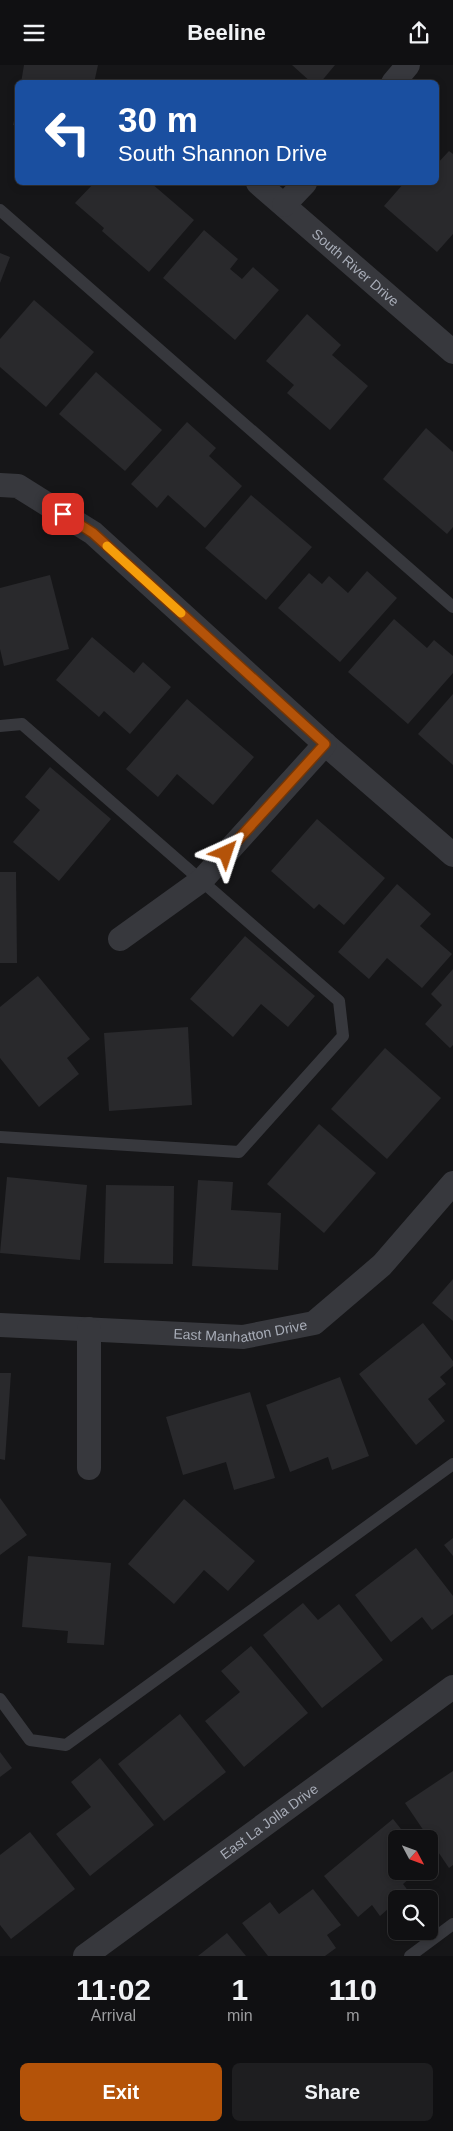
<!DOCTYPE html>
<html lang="en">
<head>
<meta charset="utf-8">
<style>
  :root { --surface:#101012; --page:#1e1e20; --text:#f1f3f6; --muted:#9c9d9f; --line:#303032; --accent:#b45309 }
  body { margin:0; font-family:Arial,sans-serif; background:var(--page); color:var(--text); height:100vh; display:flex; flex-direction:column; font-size:19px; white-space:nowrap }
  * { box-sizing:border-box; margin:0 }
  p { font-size:16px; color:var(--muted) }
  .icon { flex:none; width:28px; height:28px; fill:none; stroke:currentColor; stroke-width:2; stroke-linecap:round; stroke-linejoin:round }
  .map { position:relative; height:1891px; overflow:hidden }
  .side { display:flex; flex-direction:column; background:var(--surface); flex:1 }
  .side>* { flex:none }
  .hud { position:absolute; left:15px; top:15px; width:424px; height:105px; border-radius:8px; box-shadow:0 2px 8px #0003,0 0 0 1px var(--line); background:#1a4fa0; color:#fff; overflow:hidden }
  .needle { width:32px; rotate:131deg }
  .fabs { position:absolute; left:388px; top:1765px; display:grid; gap:10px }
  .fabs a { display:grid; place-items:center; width:50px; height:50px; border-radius:8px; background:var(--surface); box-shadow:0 2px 8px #0003,0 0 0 1px var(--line); font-size:25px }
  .pin { position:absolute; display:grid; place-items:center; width:42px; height:42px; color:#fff; margin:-21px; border-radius:10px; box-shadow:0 2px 8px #0006 }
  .me { position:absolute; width:55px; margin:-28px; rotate:42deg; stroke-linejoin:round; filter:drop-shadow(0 0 4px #0008) }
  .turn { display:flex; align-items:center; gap:18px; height:105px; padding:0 20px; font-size:22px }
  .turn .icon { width:65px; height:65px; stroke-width:2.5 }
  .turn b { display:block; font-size:35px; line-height:42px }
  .eta { display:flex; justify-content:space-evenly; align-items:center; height:85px; text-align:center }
  .eta b { font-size:30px; font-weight:700; line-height:35px }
  .action { display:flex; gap:10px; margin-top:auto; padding:10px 20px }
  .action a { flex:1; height:58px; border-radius:8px; background:var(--accent); color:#fff; font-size:20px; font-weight:700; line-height:58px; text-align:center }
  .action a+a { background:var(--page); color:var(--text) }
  header { display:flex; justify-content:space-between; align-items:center; height:65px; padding:0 20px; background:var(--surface); font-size:22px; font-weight:700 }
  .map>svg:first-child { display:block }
  .building { fill:#29292c }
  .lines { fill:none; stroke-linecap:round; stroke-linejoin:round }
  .lane { stroke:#37383d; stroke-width:12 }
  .street { stroke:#37383d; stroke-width:24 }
  .route-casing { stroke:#753606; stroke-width:12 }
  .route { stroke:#b45309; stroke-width:9 }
  .slow { stroke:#f59e0b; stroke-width:9 }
  .labels { text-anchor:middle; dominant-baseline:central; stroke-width:5; stroke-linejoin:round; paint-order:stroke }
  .street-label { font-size:14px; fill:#a8adb8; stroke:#111113 }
</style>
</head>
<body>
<header><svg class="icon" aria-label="menu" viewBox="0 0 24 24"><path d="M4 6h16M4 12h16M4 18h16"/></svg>Beeline<svg class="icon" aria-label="share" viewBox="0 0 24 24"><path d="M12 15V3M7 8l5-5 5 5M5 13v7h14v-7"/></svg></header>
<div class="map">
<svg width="453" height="1891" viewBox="0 0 453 1891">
  <rect width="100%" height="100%" fill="#161618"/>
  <g class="building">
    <path d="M24 0H98L94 18H21Z"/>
    <path d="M292 0H335L320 18H312Z"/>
    <path d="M17 43H18V61L13 60Z"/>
    <path d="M449 86 453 89V169L437 187 384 141 404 118H415L419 121 421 118H436V100Z"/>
    <path d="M94 118H151L194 155 149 207 102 166 104 163 75 138Z"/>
    <path d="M204 165 238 194 230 204 242 214 253 202 279 225 235 275 163 213Z"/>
    <path d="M0 188 10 192 0 218Z"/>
    <path d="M34 235 94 287 46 342 0 302V274Z"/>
    <path d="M307 249 341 280 332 290 368 321 330 365 287 328 294 320 266 296Z"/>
    <path d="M96 307 162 365 125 406 59 349Z"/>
    <path d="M187 357 216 383 209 391 242 421 205 463 168 430 157 443 131 419Z"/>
    <path d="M426 363 453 387V462L447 469 383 414Z"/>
    <path d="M251 430 312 482 266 535 205 483Z"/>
    <path d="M367 506 397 533 340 597 278 543 309 508 322 519 329 511 348 528Z"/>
    <path d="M50 510 69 584 4 601 0 584V523Z"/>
    <path d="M394 554 427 583 434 575 453 591V608L408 659 348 607Z"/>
    <path d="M92 572 134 608 143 597 171 622 130 669 104 646 99 652 56 615Z"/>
    <path d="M453 629V700L418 669Z"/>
    <path d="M187 634 254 692 213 740 177 709 158 732 126 704Z"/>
    <path d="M50 702 111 754 59 816 13 777 40 745 25 732Z"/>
    <path d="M317 754 385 813 344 860 319 839 314 844 271 806Z"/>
    <path d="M0 807H16L17 898H0Z"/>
    <path d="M397 819 431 849 420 861 452 889 422 923 387 893 369 914 338 887Z"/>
    <path d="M245 871 315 931 288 962 261 939 233 972 190 934Z"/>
    <path d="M453 904V980L450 983 425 959 442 940 431 929Z"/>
    <path d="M38 911 90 974 67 993 79 1009 39 1042 0 993V942Z"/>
    <path d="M188 962 192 1040 109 1046 104 968Z"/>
    <path d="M385 983 441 1033 387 1094 331 1044Z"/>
    <path d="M319 1059 376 1108 324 1168 267 1119Z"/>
    <path d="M7 1112 87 1120 80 1195 0 1188Z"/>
    <path d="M198 1115 233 1117 231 1145 281 1148 278 1205 192 1201Z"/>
    <path d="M106 1120 174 1121 173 1199 104 1198Z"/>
    <path d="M453 1214V1256L432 1238Z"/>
    <path d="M423 1258 453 1296V1301L440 1312 446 1319 428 1334 445 1356 416 1380 359 1309Z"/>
    <path d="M0 1308H11L5 1395 0 1394Z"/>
    <path d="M340 1312 369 1391 332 1405 328 1392 290 1407 266 1340Z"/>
    <path d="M250 1327 275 1413 234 1425 226 1397 183 1410 166 1352Z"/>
    <path d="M0 1433 27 1470 0 1490Z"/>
    <path d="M184 1434 255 1496 228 1526 204 1505 174 1539 128 1499Z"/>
    <path d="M453 1473V1491L444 1480Z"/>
    <path d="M416 1483 453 1531V1549L432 1565 422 1552 391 1577 355 1530Z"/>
    <path d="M28 1491 111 1498 104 1580 67 1578 68 1566 22 1562Z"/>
    <path d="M303 1538 318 1555 339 1539 383 1595 322 1643 263 1570Z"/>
    <path d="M251 1581 308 1648 244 1702 205 1656 240 1627 221 1606Z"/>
    <path d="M180 1649 226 1707 164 1756 118 1699Z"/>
    <path d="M0 1687 12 1703 0 1712Z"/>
    <path d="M100 1693 154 1760 90 1811 56 1769 91 1742 71 1717Z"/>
    <path d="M453 1706V1800L449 1803 405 1738Z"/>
    <path d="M393 1754 409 1774H396V1806H418L403 1819 409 1827 400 1834H396V1837L380 1851 372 1840 358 1852 324 1811Z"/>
    <path d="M30 1767 75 1824 11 1874 0 1860V1790Z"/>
    <path d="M313 1824 341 1860 327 1870 336 1883 325 1891H268L242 1858 270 1837 279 1849Z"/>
    <path d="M227 1868 246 1891H198Z"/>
  </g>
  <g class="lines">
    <g class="lane">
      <path d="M0 145 453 542"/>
      <path d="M0 661 22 659 339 936 343 971 239 1087 0 1072"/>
      <path d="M0 1634 30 1675 66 1680 453 1399"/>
      <path d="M410 1891 453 1859"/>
    </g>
    <g class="street">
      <path d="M393 18 408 0"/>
      <path id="s1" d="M258 118 453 287"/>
      <path d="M284 140 305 118"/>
      <path d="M0 420 18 421 93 468 325 679 453 790"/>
      <path d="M120 874 202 815 325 679"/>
      <path id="s2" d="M0 1260 243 1272 314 1258 382 1200 453 1118"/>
      <path d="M89 1264V1403"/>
      <path id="s3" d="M85 1891 453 1622"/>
    </g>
  </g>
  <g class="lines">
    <defs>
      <path id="route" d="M63 449 93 468 325 679 226 788"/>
    </defs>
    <use href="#route" class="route-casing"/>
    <use href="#route" class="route"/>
    <path class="slow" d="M107 481 181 548"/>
  </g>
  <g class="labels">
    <g class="street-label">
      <text stroke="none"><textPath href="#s1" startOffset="129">South River Drive</textPath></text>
      <text stroke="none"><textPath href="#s2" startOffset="241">East Manhatton Drive</textPath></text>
      <text stroke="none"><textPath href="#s3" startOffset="228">East La Jolla Drive</textPath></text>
    </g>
  </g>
</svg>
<div class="fabs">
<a><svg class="needle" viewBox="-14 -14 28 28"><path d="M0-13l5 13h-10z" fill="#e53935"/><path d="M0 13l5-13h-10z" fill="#9c9d9f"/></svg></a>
<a><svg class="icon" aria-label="search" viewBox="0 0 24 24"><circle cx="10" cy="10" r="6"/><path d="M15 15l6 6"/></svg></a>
</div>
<div class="pin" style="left:63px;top:449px;background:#d93025"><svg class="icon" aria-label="arrive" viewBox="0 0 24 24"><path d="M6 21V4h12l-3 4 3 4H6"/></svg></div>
<svg class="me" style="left:226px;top:788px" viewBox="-20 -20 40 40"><path d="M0-17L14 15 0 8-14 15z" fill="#b45309" stroke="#fff" stroke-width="4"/></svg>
<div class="hud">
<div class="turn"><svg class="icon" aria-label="left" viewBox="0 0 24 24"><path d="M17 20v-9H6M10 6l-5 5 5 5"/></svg><div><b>30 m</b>South Shannon Drive</div></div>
</div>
</div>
<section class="side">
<div class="eta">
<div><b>11:02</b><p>Arrival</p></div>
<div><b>1</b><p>min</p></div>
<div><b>110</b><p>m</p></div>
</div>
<div class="action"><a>Exit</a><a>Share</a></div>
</section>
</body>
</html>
